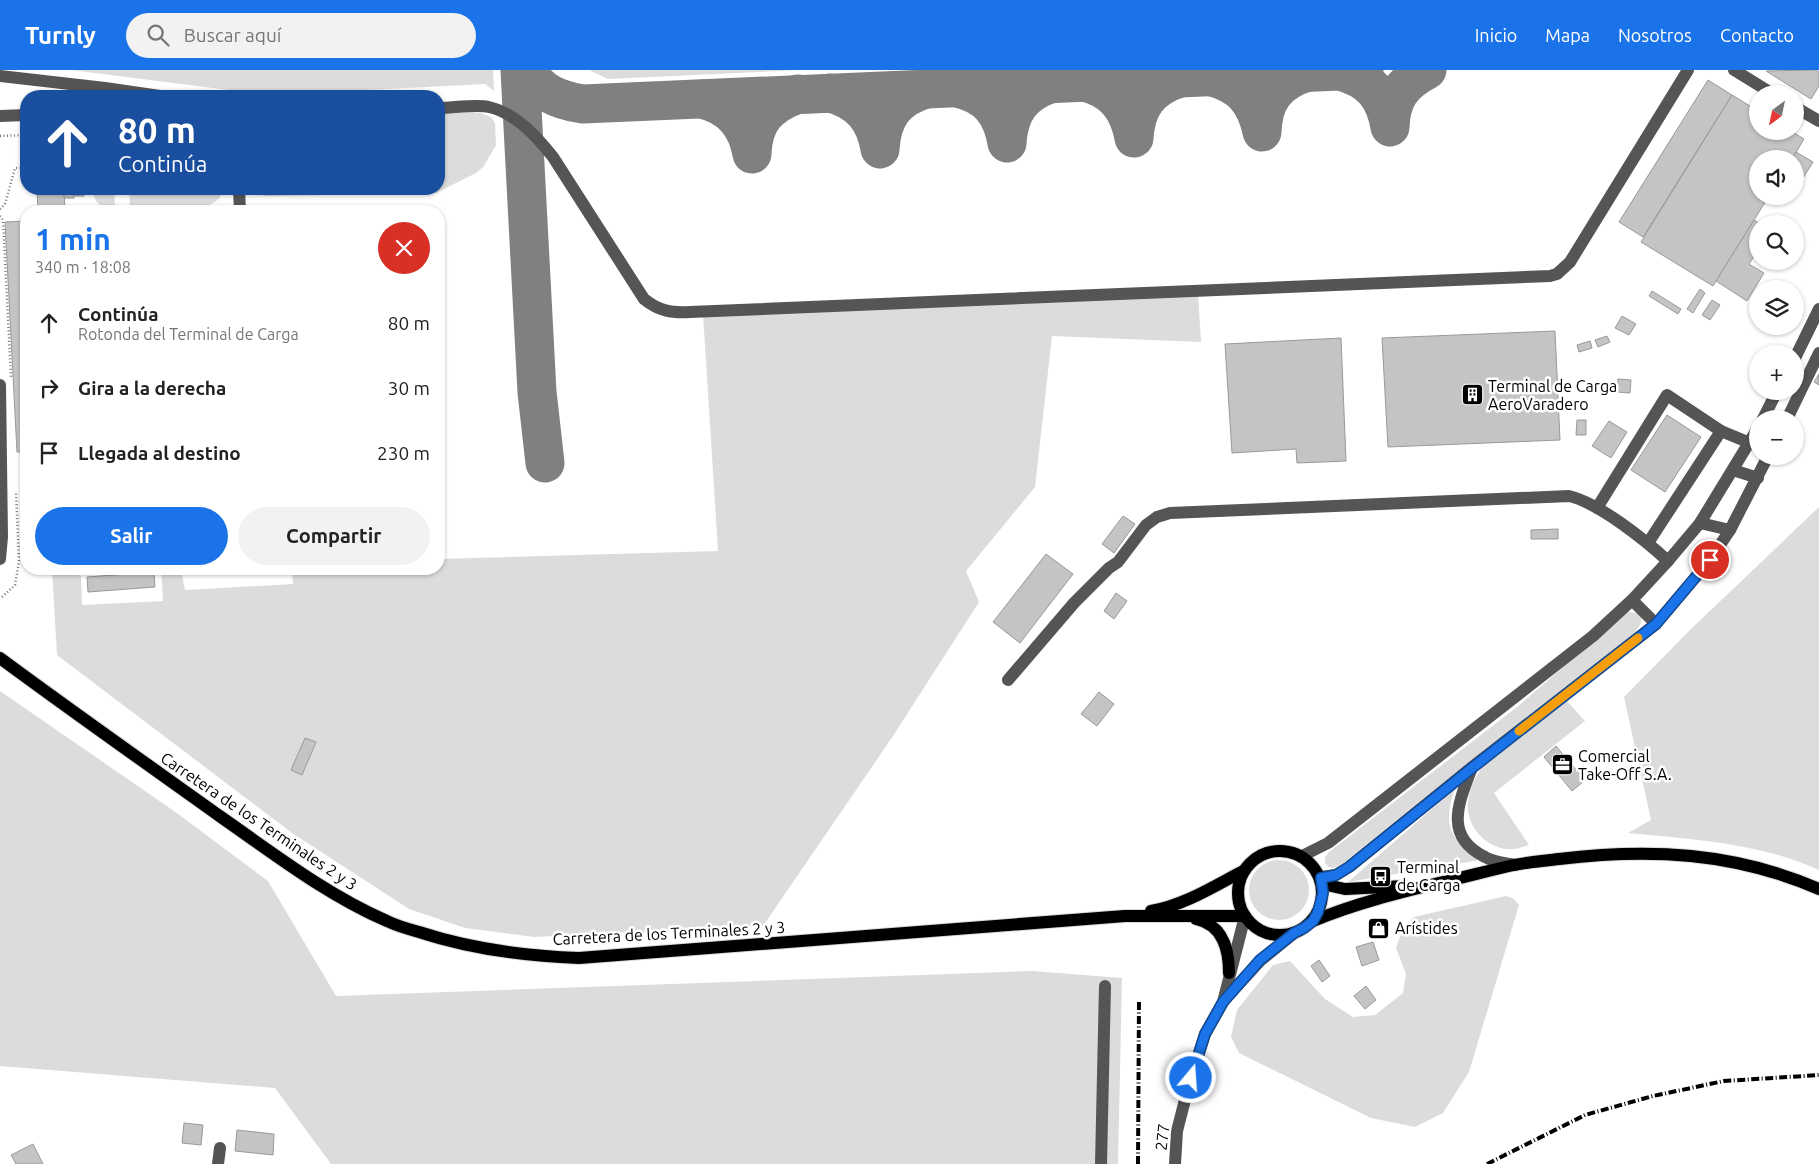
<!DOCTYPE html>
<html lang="es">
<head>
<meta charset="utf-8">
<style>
  :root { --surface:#fff; --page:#f2f2f2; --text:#222; --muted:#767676; --accent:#1a73e8 }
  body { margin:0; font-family:Ubuntu,sans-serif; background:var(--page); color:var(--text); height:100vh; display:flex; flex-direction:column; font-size:19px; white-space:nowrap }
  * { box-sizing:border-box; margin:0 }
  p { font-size:16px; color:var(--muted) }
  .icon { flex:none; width:28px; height:28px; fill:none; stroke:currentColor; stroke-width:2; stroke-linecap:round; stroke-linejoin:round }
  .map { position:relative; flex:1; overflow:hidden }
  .panel { position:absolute; left:20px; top:135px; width:425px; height:370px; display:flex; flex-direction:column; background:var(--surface); border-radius:20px; box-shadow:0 1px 4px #0004 }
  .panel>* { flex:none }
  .banner { position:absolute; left:20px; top:20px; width:425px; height:105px; border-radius:20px; box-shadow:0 1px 4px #0004; background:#1a4fa0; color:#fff; overflow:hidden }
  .needle { width:32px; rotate:213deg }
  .fabs { position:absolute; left:1749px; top:15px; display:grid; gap:10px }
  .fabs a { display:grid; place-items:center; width:55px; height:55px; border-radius:50%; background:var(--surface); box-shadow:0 1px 4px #0004; font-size:25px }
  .pin { position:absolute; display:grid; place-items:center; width:42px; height:42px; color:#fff; margin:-21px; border:2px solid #fff; border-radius:50%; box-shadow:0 1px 5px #0007 }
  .me { position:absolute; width:55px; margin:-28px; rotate:18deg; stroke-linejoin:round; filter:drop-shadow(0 0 4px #0008) }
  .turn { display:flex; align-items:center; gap:18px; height:105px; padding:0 15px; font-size:22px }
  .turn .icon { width:65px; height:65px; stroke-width:2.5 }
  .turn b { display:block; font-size:35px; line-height:42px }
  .round { display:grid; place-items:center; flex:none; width:52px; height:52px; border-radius:26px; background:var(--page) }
  .summary { display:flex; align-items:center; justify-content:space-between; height:85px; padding:0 15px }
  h1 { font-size:30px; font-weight:600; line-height:38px; color:var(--accent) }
  .button { display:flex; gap:10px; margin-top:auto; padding:10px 15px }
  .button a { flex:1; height:58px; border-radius:30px; background:var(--accent); color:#fff; font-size:20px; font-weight:600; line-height:58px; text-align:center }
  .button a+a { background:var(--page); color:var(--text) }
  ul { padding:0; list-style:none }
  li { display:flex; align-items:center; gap:15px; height:65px; padding:0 15px }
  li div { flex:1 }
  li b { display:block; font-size:19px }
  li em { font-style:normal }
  header { display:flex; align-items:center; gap:30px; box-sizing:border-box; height:70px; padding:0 25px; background:var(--accent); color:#fff }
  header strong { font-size:24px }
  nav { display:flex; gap:28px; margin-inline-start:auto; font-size:18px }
  .search { width:350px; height:45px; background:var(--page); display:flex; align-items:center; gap:12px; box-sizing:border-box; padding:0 18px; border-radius:28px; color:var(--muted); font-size:19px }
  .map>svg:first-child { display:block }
  .green { fill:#dcdcdc }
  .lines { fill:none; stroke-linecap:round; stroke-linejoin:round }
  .taxiway { stroke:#808080; stroke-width:39 }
  .building { fill:#c4c4c4; stroke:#999 }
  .major-casing { stroke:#dbdbdb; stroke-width:14 }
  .path { stroke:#777; stroke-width:2.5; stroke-dasharray:1 2.5; stroke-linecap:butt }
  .minor { stroke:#555; stroke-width:12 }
  .major { stroke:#000; stroke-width:12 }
  .rail { stroke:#000; stroke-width:4; stroke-dasharray:8 2.5 1 2.5; stroke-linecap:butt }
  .route-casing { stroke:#114b97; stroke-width:12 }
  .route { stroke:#1a73e8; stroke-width:9 }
  .slow { stroke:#f59e0b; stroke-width:9 }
  .labels { text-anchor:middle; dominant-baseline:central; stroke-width:5; stroke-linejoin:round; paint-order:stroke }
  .poi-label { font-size:16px; fill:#000; stroke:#fff; text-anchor:start }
  .street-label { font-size:16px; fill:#000; stroke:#fff }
</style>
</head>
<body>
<header>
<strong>Turnly</strong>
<div class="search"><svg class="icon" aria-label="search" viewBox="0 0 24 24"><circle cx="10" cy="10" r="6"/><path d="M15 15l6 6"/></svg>Buscar aquí</div>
<nav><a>Inicio</a><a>Mapa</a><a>Nosotros</a><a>Contacto</a></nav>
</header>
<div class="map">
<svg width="1819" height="1094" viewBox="0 0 1819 1094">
  <rect width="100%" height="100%" fill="#fff"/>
  <g class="green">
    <path d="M71 0H493L494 21 485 14 268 25Z"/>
    <path d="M589 0H801L608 9Z"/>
    <path d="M453 41 481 43 491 47 495 53 496 75 484 96 476 103 436 123 265 126 259 124 263 122 262 119H439V42Z"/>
    <path d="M93 119H114L115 136C100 138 94 134 93 119Z"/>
    <path d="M129 119H222C223 127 216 132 209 135L130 137Z"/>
    <path d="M1198 224 1201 272 1052 266 1035 417 966 501 979 532 893 666 763 856 534 867 465 858 409 839 292 763 57 585 52 499H66L81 506 82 535 163 531 161 499H181L185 520 293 514 292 499H439V489L718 481 703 244Z"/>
    <path d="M1819 437V800C1760 773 1692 769 1628 763L1651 750 1624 627 1692 558Z"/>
    <path d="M1627 542C1651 542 1640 557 1631 567L1456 702 1341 795 1333 798 1329 797 1325 793V787L1329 782 1517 637Z"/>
    <path d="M0 621 174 741 268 811 336 926 1033 901 1122 908 1118 1094H331L275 1018 0 996Z"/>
    <path d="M1567 631 1585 651 1494 723 1529 775C1524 776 1519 779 1514 779 1489 782 1465 757 1468 733 1469 720 1475 708 1482 697Z"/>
    <path d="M1455 719C1442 754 1450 770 1480 790L1348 812Z"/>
    <circle cx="1279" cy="820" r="30"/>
    <path d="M1506 826 1514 829 1519 835 1469 1002 1443 1043 1415 1057 1371 1048 1239 983 1231 967 1237 940 1273 895 1290 891 1325 929 1353 947 1375 945 1403 923 1406 904 1396 878 1402 861 1414 847Z"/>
  </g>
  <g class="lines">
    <g class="taxiway">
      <path d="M520 0 537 322 545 393"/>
      <path d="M526 0C541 23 557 30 583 34L1364 0"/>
      <path d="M1340 1C1371 9 1385 27 1390 57 1391 28 1402 13 1427 0"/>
      <path d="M1212 7C1242 15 1256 32 1262 62 1263 30 1276 12 1308 2"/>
      <path d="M1084 12C1114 19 1129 39 1134 68 1136 36 1149 18 1180 8"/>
      <path d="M957 18C988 25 1002 43 1007 73 1009 41 1022 23 1053 13"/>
      <path d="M830 23C860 31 875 49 880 79 882 47 895 28 926 19"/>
      <path d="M702 29C731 36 747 55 752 84 753 52 767 35 798 24"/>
    </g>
  </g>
  <g class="building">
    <path d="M1816 0 1819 2V16L1811 29 1766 1Z"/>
    <path d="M1708 10 1732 25 1643 167 1619 152Z"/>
    <path d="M1732 25 1758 41V61H1791L1804 69 1792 89H1758V126H1769L1713 216 1641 172Z"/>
    <path d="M1796 82 1813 92 1800 113 1795 110V89H1792Z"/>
    <path d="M37 119H64L65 141H38Z"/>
    <path d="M64 119H73L74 128H64Z"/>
    <path d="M73 119H83L84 126H74Z"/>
    <path d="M1754 150 1761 154H1758V180L1749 194 1764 203 1747 231 1716 211Z"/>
    <path d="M26 151V382H17L5 152Z"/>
    <path d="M1700 219 1705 223 1693 243 1687 239Z"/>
    <path d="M1652 221 1681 239 1678 244 1649 226Z"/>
    <path d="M1712 230 1720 235 1710 250 1702 245Z"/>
    <path d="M1622 246 1636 254 1629 265 1615 258Z"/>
    <path d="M1555 261 1560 370 1388 377 1382 268Z"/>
    <path d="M1607 266 1610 272 1598 277 1595 270Z"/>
    <path d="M1341 268 1346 391 1297 393 1296 379 1232 383 1225 274Z"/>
    <path d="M1590 271 1592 278 1579 282 1577 275Z"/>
    <path d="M1819 304V315L1814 312Z"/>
    <path d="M1618 309 1631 310 1630 323 1617 322Z"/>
    <path d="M1667 345 1701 367 1665 422 1631 400Z"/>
    <path d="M1577 350H1586V365H1576Z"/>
    <path d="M1609 351 1627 362 1611 388 1592 376Z"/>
    <path d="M1123 446 1135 454 1114 483 1102 474Z"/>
    <path d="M1558 459V469H1531V460Z"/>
    <path d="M1046 484 1073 504 1020 573 993 552Z"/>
    <path d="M154 502 155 517 88 522 87 507Z"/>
    <path d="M1116 523 1127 531 1114 549 1104 541Z"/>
    <path d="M1099 622 1114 634 1097 656 1081 644Z"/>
    <path d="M305 668 316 672 302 705 291 700Z"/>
    <path d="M1556 676 1577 701 1581 698 1589 707 1572 721 1544 687Z"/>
    <path d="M1373 872 1379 890 1362 896 1356 877Z"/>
    <path d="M1319 890 1330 906 1322 912 1311 896Z"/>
    <path d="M1366 916 1376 930 1365 939 1354 926Z"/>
    <path d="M184 1053 203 1055 201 1075 182 1073Z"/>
    <path d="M237 1060 274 1064 273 1085 235 1081Z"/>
    <path d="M33 1074 43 1094H16L11 1085Z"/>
  </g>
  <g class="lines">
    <defs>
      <g id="major">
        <path d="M0 588C73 642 147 694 221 747 274 784 327 825 387 851 397 856 408 859 419 862 471 879 524 886 579 888L1125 846H1245"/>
        <circle cx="1280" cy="823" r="42"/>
        <path d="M1322 814 1345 819 1405 816"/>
        <path d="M1151 841C1185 835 1214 816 1245 800"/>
        <path d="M1196 849C1223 855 1229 879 1229 903"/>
        <path d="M1313 851C1356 833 1402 822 1447 811 1469 806 1491 800 1514 795 1528 792 1544 791 1559 789 1649 778 1734 782 1819 819"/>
      </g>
    </defs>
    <use href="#major" class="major-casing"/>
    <g class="path">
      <path d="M0 66 26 65"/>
      <path d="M0 139 5 134 15 98H26"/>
      <path d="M0 146 3 150 11 307"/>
      <path d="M2 527 15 515 19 492 16 422"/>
    </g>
    <g class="minor">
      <path d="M1734 0 1773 24"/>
      <path d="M0 6 105 18 160 26"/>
      <path d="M1795 37 1819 51"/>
      <path d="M439 38C452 38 477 34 489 37 516 43 537 67 553 87L644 229C659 241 671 243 690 242L1550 206 1557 204 1570 192 1688 0"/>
      <path d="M0 46 26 45"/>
      <path d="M239 119 240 141"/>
      <path d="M1795 288 1819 239"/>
      <path d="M0 315 2 467 0 489"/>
      <path d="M1763 349 1777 321"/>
      <path d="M1787 349 1819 283"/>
      <path d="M1733 400 1758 408"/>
      <path d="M1597 438 1667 325 1721 361 1750 373"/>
      <path d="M1700 453 1730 460"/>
      <path d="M1648 473 1721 361"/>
      <path d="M1632 530 1656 554"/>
      <path d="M1008 610 1074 533 1109 498 1118 492 1146 455 1157 447 1170 443 1569 426C1599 433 1645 470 1668 491"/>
      <path d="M1471 700C1458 734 1444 767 1485 787 1493 792 1505 793 1515 795"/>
      <path d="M1302 786 1328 773 1593 566 1632 530 1668 491 1700 453 1758 358"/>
      <path d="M1321 807 1336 805 1349 797 1471 698 1656 554 1710 490 1730 460 1768 386"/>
      <path d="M1224 930 1261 890 1294 863"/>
      <path d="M218 1094 220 1078"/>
      <path d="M1101 1094 1105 916"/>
      <path d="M1175 1094 1177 1061 1187 1022 1205 964 1223 932 1245 846"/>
    </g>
    <use href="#major" class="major"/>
    <g class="rail">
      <path d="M1138 1094 1139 930"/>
      <path d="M1487 1094 1585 1045 1653 1026 1724 1011 1819 1005"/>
    </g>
  </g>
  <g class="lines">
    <defs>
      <path id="route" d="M1191 1008 1205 964 1223 932 1260 890 1294 863 1304 858 1313 851 1318 842 1323 823 1321 808 1336 805 1349 797 1472 698 1656 554 1710 490"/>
    </defs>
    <use href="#route" class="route-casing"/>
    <use href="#route" class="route"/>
    <path class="slow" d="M1519 661 1638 568"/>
  </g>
  <defs>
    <symbol id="building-square" viewBox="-11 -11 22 22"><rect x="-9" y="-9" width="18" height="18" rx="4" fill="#000" stroke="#fff"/><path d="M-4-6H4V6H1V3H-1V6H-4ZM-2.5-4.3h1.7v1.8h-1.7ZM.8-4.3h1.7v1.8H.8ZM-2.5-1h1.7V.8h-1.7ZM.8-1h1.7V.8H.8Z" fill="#fff"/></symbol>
    <symbol id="office-square" viewBox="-11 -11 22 22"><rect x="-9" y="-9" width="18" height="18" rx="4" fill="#000" stroke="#fff"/><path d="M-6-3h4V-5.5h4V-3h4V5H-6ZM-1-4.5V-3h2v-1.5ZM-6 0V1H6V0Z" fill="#fff"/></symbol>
    <symbol id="bus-square" viewBox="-11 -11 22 22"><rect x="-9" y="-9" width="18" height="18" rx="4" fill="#000" stroke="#fff"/><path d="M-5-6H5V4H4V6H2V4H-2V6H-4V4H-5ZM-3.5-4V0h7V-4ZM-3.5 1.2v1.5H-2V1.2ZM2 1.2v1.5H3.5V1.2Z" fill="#fff"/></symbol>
    <symbol id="shop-square" viewBox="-11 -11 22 22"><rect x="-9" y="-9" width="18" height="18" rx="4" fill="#000" stroke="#fff"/><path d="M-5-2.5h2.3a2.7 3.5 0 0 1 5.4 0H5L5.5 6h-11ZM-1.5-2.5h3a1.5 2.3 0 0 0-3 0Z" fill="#fff"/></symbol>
  </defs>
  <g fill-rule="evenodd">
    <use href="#building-square" x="1460" y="312" width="25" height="25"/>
    <use href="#office-square" x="1550" y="682" width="25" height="25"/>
    <use href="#bus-square" x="1368" y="794" width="25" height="25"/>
    <use href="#shop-square" x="1366" y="846" width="25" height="25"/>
  </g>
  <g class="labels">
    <g class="poi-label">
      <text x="1488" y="316">Terminal de Carga<tspan x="1488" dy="18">AeroVaradero</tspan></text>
      <text x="1578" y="686">Comercial<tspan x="1578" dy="18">Take-Off S.A.</tspan></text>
      <text x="1397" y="797">Terminal<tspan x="1397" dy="18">de Carga</tspan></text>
      <text x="1395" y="858">Arístides</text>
    </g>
    <g class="street-label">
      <text transform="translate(259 751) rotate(34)">Carretera de los Terminales 2 y 3</text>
      <text transform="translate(669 863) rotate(-3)">Carretera de los Terminales 2 y 3</text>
      <text transform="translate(1162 1067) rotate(-84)">277</text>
    </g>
  </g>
</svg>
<div class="fabs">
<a><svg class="needle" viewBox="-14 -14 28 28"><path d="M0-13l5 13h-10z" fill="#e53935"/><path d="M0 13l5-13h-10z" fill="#767676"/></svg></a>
<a><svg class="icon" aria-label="sound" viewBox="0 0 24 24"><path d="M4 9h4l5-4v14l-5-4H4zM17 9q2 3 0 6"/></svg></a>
<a><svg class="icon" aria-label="search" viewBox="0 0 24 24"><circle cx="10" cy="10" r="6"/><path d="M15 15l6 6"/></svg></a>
<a><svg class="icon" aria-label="layers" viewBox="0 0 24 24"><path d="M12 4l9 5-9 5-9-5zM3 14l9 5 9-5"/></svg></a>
<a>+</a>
<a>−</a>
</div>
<div class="pin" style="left:1710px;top:490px;background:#d93025"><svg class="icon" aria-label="arrive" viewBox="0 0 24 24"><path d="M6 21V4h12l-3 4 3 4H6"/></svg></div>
<svg class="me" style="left:1191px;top:1008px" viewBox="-20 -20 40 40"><circle r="17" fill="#1a73e8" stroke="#fff" stroke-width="3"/><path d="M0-11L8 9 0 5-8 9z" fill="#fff"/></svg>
<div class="banner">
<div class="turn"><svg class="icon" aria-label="ahead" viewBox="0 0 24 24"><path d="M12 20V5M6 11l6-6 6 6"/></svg><div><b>80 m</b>Continúa</div></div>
</div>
<section class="panel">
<div class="summary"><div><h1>1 min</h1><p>340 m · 18:08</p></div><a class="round" style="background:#d93025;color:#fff"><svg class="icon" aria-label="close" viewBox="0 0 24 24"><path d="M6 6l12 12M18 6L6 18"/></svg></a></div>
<ul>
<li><svg class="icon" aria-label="ahead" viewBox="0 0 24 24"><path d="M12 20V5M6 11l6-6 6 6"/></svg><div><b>Continúa</b><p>Rotonda del Terminal de Carga</p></div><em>80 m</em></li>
<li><svg class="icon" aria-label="right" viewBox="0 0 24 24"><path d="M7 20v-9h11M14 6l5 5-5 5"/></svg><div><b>Gira a la derecha</b></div><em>30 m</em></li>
<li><svg class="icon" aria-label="arrive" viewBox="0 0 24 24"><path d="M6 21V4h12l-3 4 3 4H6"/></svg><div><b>Llegada al destino</b></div><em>230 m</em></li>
</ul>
<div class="button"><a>Salir</a><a>Compartir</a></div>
</section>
</div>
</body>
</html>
